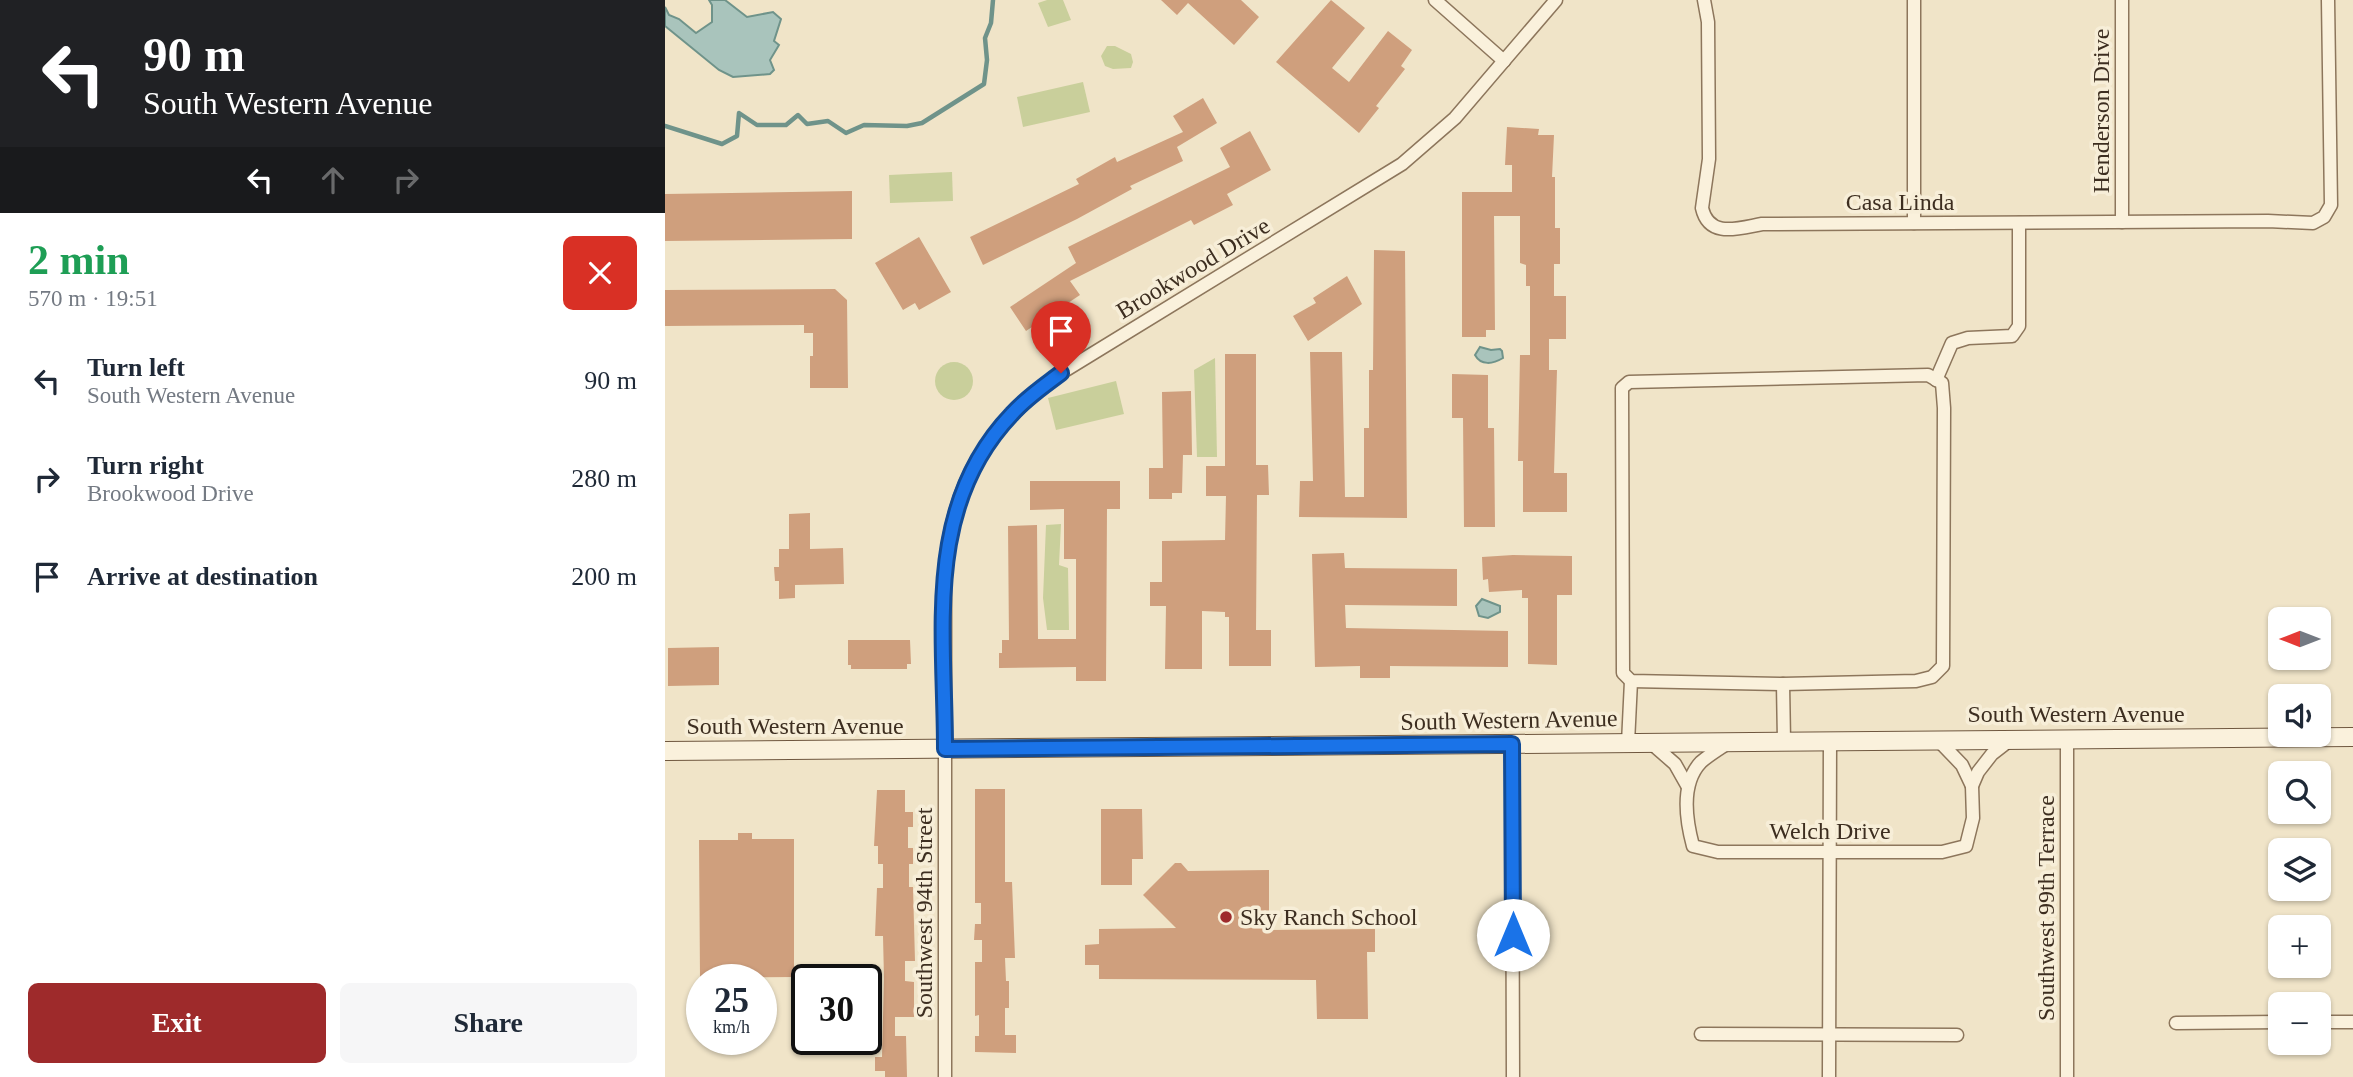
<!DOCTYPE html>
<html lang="en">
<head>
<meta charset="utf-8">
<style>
  :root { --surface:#fff; --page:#f6f6f7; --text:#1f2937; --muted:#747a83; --accent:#9e2a2b }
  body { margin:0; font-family:Georgia,serif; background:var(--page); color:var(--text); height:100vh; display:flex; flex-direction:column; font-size:26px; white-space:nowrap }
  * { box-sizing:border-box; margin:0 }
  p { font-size:23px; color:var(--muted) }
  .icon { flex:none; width:38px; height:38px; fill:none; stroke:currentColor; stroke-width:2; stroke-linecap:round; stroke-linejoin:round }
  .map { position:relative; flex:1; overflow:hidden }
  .sheet { display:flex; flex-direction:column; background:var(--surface); width:665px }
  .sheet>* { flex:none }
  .guide { background:#202124; color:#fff; overflow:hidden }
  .needle { width:46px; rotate:270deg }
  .fabs { position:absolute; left:1603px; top:607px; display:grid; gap:14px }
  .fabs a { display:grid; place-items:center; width:63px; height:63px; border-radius:10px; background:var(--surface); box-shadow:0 2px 5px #0004; font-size:35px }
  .speed { position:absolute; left:21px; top:964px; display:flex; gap:14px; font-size:35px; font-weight:700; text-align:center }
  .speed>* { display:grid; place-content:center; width:91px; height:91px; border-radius:50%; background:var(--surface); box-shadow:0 2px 5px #0004; line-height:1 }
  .speed small { font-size:18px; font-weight:400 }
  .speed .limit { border:4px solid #111; border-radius:10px; background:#fff; color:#111 }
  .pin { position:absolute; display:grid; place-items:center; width:60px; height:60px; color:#fff; margin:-72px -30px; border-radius:50% 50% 50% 0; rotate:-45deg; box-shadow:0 0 7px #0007 }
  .pin .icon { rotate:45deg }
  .me { position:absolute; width:77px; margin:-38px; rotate:0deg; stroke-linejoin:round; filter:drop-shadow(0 0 5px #0008) }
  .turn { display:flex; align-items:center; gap:24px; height:147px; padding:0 28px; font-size:32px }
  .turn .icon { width:91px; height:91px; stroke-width:2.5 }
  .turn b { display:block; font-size:49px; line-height:60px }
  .lanes { display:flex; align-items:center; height:66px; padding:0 28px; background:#0003; justify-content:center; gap:35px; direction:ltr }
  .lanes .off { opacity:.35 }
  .round { display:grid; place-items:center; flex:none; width:74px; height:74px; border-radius:10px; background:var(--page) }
  .headline { display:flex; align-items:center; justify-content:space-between; height:119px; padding:0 28px }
  h1 { font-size:42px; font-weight:600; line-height:52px; color:#1e9e55 }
  .primary-button { display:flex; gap:14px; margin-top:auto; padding:14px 28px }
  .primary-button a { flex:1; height:80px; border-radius:10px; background:var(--accent); color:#fff; font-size:28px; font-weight:600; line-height:80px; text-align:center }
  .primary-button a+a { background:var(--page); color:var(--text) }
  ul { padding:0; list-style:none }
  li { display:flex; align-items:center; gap:21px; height:98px; padding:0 28px }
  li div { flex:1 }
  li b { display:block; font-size:26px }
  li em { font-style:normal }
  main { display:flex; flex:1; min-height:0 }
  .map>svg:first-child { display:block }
  .green { fill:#c9cf9b }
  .water { fill:#a9c4bc; stroke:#6f938a; stroke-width:2 }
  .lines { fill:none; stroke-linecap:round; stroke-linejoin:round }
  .stream { stroke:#6f938a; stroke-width:4.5 }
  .building { fill:#cf9f7d }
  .minor-casing { stroke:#8d765c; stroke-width:15 }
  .secondary-casing { stroke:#6f573f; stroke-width:20 }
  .minor { stroke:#faf1dc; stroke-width:12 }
  .secondary { stroke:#faf1dc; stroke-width:18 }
  .route-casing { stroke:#114b97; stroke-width:18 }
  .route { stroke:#1a73e8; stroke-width:12 }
  .poi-dot { fill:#9e2a2b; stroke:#f7eed8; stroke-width:2.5 }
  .labels { text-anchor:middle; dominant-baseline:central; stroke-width:7; stroke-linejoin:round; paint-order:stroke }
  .street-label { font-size:24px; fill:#3d2e20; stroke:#f7eed8 }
  .poi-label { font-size:24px; fill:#3d2e20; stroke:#f7eed8; text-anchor:start }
</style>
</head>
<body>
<main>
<section class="sheet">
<div class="guide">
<div class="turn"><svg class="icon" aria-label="left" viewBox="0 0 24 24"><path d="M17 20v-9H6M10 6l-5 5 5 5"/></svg><div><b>90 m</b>South Western Avenue</div></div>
<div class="lanes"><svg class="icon" aria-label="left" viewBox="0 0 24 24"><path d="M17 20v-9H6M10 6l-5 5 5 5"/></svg><svg class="icon off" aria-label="ahead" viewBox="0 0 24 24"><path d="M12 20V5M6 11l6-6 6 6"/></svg><svg class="icon off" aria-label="right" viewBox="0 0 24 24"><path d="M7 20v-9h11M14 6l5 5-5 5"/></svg></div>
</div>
<div class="headline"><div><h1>2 min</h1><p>570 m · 19:51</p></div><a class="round" style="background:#d93025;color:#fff"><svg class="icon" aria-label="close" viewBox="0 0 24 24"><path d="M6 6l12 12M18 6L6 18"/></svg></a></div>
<ul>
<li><svg class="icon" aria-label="left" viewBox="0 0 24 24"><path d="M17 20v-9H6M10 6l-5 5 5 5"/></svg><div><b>Turn left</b><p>South Western Avenue</p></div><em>90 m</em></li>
<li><svg class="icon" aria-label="right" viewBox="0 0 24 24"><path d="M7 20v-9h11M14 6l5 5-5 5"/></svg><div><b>Turn right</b><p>Brookwood Drive</p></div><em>280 m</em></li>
<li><svg class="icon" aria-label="arrive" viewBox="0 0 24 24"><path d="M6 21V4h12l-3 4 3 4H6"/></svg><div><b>Arrive at destination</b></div><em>200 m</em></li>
</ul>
<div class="primary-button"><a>Exit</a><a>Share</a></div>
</section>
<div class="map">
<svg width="1688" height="1077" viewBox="0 0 1688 1077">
  <rect width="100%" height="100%" fill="#f0e4c8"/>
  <g class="green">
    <path d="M382 0H398L406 20 383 27 373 3Z"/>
    <path d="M442 46H450L466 54 468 62 466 68 448 69 440 66 436 56Z"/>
    <path d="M418 82 425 112 358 127 352 97Z"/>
    <path d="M287 172 288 201 225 203 224 175Z"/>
    <path d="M550 358 552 457H532L529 370Z"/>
    <circle cx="289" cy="381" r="19"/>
    <path d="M451 381 459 414 391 430 383 398Z"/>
    <path d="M396 524 394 565 403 568 404 630H382L378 598 381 525Z"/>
  </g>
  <g class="water">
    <path d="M44 0H60L82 17 108 12 116 19 109 41 114 45 105 60 109 70 105 74 68 77 54 70 0 26V7L4 15 14 19 31 33 47 22V5Z"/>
    <path d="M815 347 826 350 835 349 837 351 838 358C828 364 816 366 810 355Z"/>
    <path d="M817 599 835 606V612L823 618 814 616 811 606Z"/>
  </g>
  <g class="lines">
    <path class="stream" d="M0 126 57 144 72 136 74 113 92 125H121L133 115 142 124 163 121 181 133 199 125 242 126 257 123 319 84 322 60 320 38 326 23 328 0"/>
  </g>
  <g class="building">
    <path d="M496 0H576L594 17 569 45 523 3 512 15Z"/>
    <path d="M666 0 700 28 667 68 684 82 723 31 747 50 736 66 740 69 711 106 714 108 694 133 611 62Z"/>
    <path d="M538 98 552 123 512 147 518 161 465 186 467 189 412 219 318 265 305 237 414 184 411 179 450 157 452 162 518 132 508 116Z"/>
    <path d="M842 127 874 129 873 135H889L887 177H890V228H895V264H889V296H901V339H884V370H892L889 473H902V512H858V461H853L855 355H865V286H861V265L855 263V216H829L830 330H821V337H797V192H847V165H840Z"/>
    <path d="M585 131 606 170 562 194 568 205 529 225 526 220 405 281 415 295 361 331 345 307 411 263 403 247 565 167 555 148Z"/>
    <path d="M187 191V239L0 241V194Z"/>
    <path d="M254 237 286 292 254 310 250 303 238 310 210 263Z"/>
    <path d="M709 250 740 251 742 518 634 517 635 481H648L645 352H677L680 497H699V428H704V370H708Z"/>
    <path d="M682 276 697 304 643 341 628 316 651 303 648 298Z"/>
    <path d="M170 289 182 300 183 388H145V356H148V333H139V325L0 326V290Z"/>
    <path d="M560 354H591V465H603L604 495H592L591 630H606V666H564V617H560V612L537 611V669H500L501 606H485V582H497V541L560 540 561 496H541V466H560Z"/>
    <path d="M787 374 823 375V428H829L830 527H799L798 418H787Z"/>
    <path d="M526 391 527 455H518L517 493H507V499H484V468H498L497 392Z"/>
    <path d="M365 481H455V509H442L441 681H411V667L334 668V653H337V640H344L343 526 372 525 373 639H411V559H399V509L365 510Z"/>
    <path d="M145 513V549L178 548 179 584 130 585V598L114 599V581H110L109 567H114V549H124V514Z"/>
    <path d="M679 553 680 568 792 569V606L680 605 681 628 843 631V667L725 666V678H695V666L650 667 647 554Z"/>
    <path d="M848 555 907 556V595H892V665L863 664V598H857V590L824 592 823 579 818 580 817 557Z"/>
    <path d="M183 640H245L246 664H242V669H186V665H183Z"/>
    <path d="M54 647V685L3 686V648Z"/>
    <path d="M310 789H340V882H347L350 958H340L341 981H344V1008H340V1035H351V1053L310 1052V1036H314V1015L310 1016V962H317V940H309L310 924H316V903H310Z"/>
    <path d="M212 790H240V812H248V827H243V848H248V864H244V887H248L250 961H240V981L249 982V1017H230V1036H241L242 1077H220V1071H210V1057H217L219 979 218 936H210L212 888H218V864H213V846H209Z"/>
    <path d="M436 809H477L478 859H467V885H436Z"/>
    <path d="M73 833H87V839H129V977L35 978 34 840H73Z"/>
    <path d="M510 863H516L523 871 604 870V930L710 929V952H702L703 1019H652L651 980 434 979V965H420V945L434 944V929L511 928 478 895Z"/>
  </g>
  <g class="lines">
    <defs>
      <g id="minor">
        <path d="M770 0 839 61"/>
        <path d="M1039 0 1043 22 1044 159 1037 208C1044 239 1074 228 1097 224L1603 221 1648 223 1659 217 1666 205 1663 0"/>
        <path d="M1249 0V223"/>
        <path d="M1457 222V0"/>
        <path d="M1263 375 1277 383 1279 408 1278 666 1267 677 1251 681 1118 684 966 681 958 673 957 388 964 382Z"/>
        <path d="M1271 380 1287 343 1303 338 1347 336 1354 326V223"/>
        <path d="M1118 684 1119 741"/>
        <path d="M1402 739V1077"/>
        <path d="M1273 740 1297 765 1307 786"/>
        <path d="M963 743 966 681"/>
        <path d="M986 743 1010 764 1023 787"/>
        <path d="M1063 743C1054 749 1044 755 1036 762 1015 784 1021 820 1028 846L1053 852H1277L1301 846 1308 818 1307 786 1313 772 1327 754 1345 740"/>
        <path d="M847 744 848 1077"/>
        <path d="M1654 1022H1688"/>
        <path d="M1511 1023 1615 1022"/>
        <path d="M1036 1034 1292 1035"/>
        <path d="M280 1077V566C290 474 324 427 396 373L737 164 790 118 891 0"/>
        <path d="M1164 1077 1165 741"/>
      </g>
      <path id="secondary" d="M0 751 1688 737"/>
    </defs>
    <use href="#minor" class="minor-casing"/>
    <use href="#secondary" class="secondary-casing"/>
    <use href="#minor" class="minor"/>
    <use href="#secondary" class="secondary"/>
  </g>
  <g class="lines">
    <defs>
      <path id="route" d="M396 373C379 386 361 398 347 414 258 507 280 632 280 749L847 744 848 935"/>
    </defs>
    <use href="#route" class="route-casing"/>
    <use href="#route" class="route"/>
  </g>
  <circle class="poi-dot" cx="561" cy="917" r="7"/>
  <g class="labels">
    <g class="street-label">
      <text transform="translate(1436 111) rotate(-90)">Henderson Drive</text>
      <text x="1235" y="202">Casa Linda</text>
      <text transform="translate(528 268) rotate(-31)">Brookwood Drive</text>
      <text x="1411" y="714">South Western Avenue</text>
      <text transform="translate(844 720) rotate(-1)">South Western Avenue</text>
      <text x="130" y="726">South Western Avenue</text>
      <text x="1165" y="831">Welch Drive</text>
      <text transform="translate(1381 908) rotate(-90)">Southwest 99th Terrace</text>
      <text transform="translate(259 913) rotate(-90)">Southwest 94th Street</text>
    </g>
    <g class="poi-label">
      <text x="575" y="917">Sky Ranch School</text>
    </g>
  </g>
</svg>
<div class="fabs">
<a><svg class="needle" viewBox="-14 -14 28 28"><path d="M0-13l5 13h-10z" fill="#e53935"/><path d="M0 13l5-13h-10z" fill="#747a83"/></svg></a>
<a><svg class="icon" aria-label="sound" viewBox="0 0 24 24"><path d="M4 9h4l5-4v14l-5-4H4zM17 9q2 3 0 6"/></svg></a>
<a><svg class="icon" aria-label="search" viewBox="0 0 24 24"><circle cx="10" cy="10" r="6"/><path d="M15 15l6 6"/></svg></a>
<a><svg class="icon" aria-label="layers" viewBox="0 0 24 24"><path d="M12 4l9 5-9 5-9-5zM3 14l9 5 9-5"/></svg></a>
<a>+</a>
<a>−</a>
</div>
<div class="speed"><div>25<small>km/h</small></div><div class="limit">30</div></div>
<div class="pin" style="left:396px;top:373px;background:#d93025"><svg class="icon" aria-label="arrive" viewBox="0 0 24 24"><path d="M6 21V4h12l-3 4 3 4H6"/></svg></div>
<svg class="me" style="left:848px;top:935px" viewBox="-20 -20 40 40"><circle r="19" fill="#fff"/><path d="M0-13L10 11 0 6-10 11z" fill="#1a73e8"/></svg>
</div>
</main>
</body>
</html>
